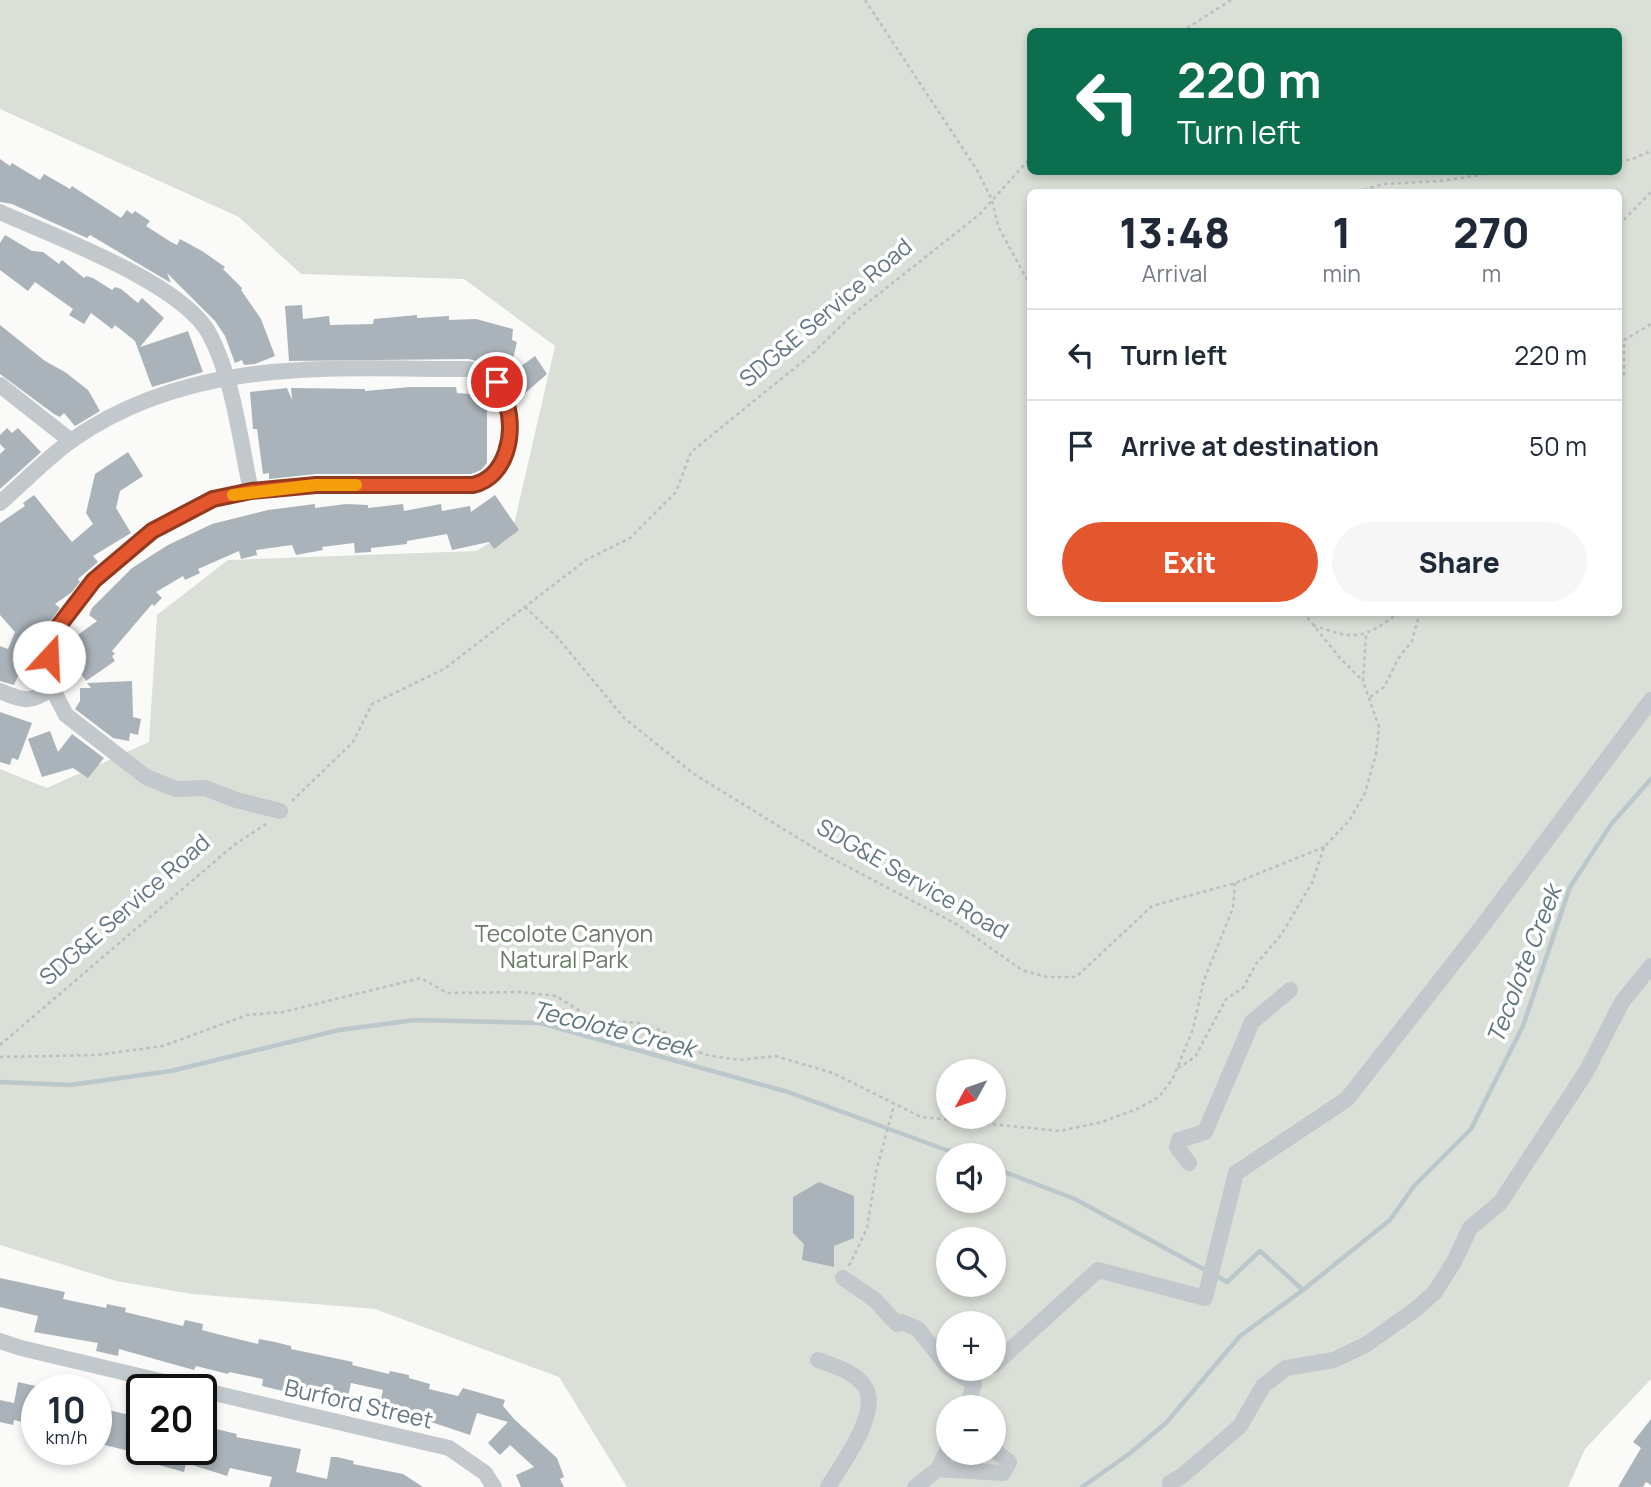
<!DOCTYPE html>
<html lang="en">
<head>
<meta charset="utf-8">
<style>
  :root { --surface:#fff; --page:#f6f6f7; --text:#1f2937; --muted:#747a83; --line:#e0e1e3; --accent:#e4572e }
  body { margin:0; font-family:Manrope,sans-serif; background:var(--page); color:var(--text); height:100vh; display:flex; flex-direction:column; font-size:26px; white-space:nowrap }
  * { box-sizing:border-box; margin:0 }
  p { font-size:23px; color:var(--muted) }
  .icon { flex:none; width:38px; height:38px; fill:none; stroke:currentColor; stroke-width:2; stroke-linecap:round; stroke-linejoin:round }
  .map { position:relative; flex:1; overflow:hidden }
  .sheet { position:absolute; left:1027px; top:189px; width:595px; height:427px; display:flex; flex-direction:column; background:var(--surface); border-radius:10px; box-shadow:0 4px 10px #0003 }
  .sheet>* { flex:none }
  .guide { position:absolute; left:1027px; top:28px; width:595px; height:147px; border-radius:10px; box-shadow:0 4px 10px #0003; background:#0b6e4f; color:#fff; overflow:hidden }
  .needle { width:46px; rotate:230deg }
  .buttons { position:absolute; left:936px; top:1059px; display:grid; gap:14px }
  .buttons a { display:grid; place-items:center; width:70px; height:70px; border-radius:50%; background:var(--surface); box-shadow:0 4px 10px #0003; font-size:35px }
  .speed { position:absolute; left:21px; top:1374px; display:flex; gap:14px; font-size:35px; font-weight:700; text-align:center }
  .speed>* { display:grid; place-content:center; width:91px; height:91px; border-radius:50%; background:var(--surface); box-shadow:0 4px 10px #0003; line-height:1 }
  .speed small { font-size:18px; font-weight:400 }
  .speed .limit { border:4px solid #111; border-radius:10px; background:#fff; color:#111 }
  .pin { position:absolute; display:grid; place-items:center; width:60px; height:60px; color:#fff; margin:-30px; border:4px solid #fff; border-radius:50%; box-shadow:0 2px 7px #0007 }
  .me { position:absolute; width:77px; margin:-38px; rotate:20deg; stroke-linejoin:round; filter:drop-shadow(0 0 5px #0008) }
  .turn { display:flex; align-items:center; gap:24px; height:147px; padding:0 35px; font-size:32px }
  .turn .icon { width:91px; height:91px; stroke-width:2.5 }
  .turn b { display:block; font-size:49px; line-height:60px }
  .eta { display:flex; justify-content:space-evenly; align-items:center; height:119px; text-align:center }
  .eta b { font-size:42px; font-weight:800; line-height:49px }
  .cta { display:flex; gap:14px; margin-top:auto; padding:14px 35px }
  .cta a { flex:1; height:80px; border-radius:42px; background:var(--accent); color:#fff; font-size:28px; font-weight:800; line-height:80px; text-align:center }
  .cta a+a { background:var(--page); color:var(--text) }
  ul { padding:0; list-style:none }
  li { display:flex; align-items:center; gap:21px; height:91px; padding:0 35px; border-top:2px solid var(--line) }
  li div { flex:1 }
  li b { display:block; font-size:26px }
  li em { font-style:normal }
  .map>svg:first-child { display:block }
  .green { fill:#dadfd7; fill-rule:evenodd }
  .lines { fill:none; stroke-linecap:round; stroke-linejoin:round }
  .stream { stroke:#bbc7cb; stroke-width:4.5 }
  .building { fill:#aab3b9 }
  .path { stroke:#bbbfc2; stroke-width:2.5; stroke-dasharray:3.5 3.5; stroke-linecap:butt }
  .minor { stroke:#c3c8cc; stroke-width:16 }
  .route-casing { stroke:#94391e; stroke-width:18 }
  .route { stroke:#e4572e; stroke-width:12 }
  .slow { stroke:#f59e0b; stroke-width:12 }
  .labels { text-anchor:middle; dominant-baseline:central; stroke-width:7; stroke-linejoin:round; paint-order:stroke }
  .street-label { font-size:23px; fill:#657683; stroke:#fff }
  .park-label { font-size:23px; fill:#687a64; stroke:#fff }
  .water-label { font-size:24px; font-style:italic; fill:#60757c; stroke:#fff }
</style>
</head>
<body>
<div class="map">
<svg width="1651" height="1487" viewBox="0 0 1651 1487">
  <rect width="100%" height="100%" fill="#fafaf8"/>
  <path class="green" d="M0 0H1651V1379L1585 1449 1568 1487H627L559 1377 375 1309 192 1294 116 1281 0 1245V769L47 788 149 742 157 615 228 560 476 551 513 529 555 346 464 279 301 274 239 217 0 109ZM1031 32H1619V172H1031ZM1031 192H1619V612H1031ZM948 1071H994V1116H948ZM948 1155H994V1200H948ZM948 1239H994V1284H948ZM948 1323H994V1368H948ZM948 1407H994V1452H948Z"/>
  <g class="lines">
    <g class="stream">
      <path d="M0 1082 70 1085 171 1071 339 1030 415 1020 540 1023 788 1092 960 1155"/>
      <path d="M994 1168 1075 1199 1207 1271"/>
      <path d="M1215 1275 1227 1282 1260 1251 1303 1290 1390 1220 1414 1186 1471 1129 1523 1026 1570 887 1612 823 1651 779"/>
      <path d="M1082 1487 1129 1454 1166 1423 1240 1336 1303 1290"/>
    </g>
  </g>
  <g class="building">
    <path d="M0 159 10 166 12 163 40 180 44 174 70 189 72 186 121 218 127 210 132 214 135 211 150 221 146 226 171 242 177 245 180 239 202 251 225 267 223 269 242 288 241 290 261 319 275 356 255 364 244 365 242 360 235 363 225 336 215 321 167 273 171 283 90 235 87 238 12 204 0 202Z"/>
    <path d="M5 235 32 251 43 252 59 264 62 260 84 278 86 276 93 278 112 290 115 287 121 289 138 303 142 298 164 318 140 347 188 331 203 372 152 387 135 341 115 325 112 329 91 313 84 324 69 315 73 309 35 282 28 291 0 270V243Z"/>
    <path d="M302 305 303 319 329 316 330 325 373 324 374 319 417 315V318L449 316V320L476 319 513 329 512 340 517 342 510 371 469 359 289 361 285 306Z"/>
    <path d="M0 325 45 361 65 372 88 390 100 411 75 426 64 413 60 417 54 414 0 374Z"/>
    <path d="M535 356 547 374 524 394 514 381 522 374 513 372Z"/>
    <path d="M410 387H456L457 393 482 395 487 399V463L481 470 471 474H316L269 479V473L263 474 257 429H253L250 392 287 388 292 400 291 388 365 389V391Z"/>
    <path d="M7 428 12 433 18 428 41 452 0 489V454L5 449 0 444V435Z"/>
    <path d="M128 452 143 476 120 491 116 508 131 533 93 556 98 562 78 579 80 582 72 592 55 604 60 608 52 619 17 655 26 658 14 685 0 681V646L8 649 15 632 0 615V523L25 506 23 503 34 495 72 542 93 524 86 513 95 474Z"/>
    <path d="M495 495 519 530 494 549 489 542 452 550 447 534 407 541V544L371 548V552L355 553 354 543 322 547 323 550 296 555 292 545 256 550 257 555 241 559 239 551 198 569 200 573 185 580 183 576 156 592 162 598 154 606 152 604 112 651 115 654 112 656 115 661 86 681 65 651 64 645 97 621 89 615 92 608 132 568 168 545 212 524 268 510 315 504V508L346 504 368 505V508L403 504 404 511 441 504 442 511 470 506 471 512Z"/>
    <path d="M132 681 133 717 141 719 138 735 130 733 129 741 113 738 75 709 80 701V688H91L87 683Z"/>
    <path d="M0 712 32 723 18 760 12 758 10 765 0 762Z"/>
    <path d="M50 731 58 752 72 734 104 758 88 778 73 768 42 777 28 739Z"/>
    <path d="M819 1182 854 1196V1238L834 1246V1267L802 1260 804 1244 793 1233V1197Z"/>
    <path d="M0 1278 65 1292 63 1299 106 1308 107 1304 126 1308 125 1312 183 1326 185 1320 203 1324 202 1330 217 1334 258 1344 259 1339 275 1342 291 1346V1349L353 1362 352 1365 389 1374 390 1371 409 1375V1378L430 1384 429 1389 458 1396 463 1388 505 1400 503 1406 515 1420 557 1458 564 1477 560 1479 564 1487H521L516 1475 534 1467 510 1445 500 1455 488 1443 508 1422 477 1413 470 1435 401 1412 400 1417 378 1412 383 1390 351 1383 346 1405 324 1400 326 1395 284 1386 283 1391 262 1386 263 1379 229 1372 228 1374 196 1366 194 1370 119 1349 118 1356 96 1351 98 1343 34 1332 38 1316 0 1307Z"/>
    <path d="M18 1382 40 1387 37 1390V1425L14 1420 13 1425 0 1422V1400L14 1403Z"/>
    <path d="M96 1407 142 1418V1454L96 1443Z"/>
    <path d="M1651 1419V1485L1646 1482 1643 1487H1618L1641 1448 1633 1442Z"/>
    <path d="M216 1429 237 1434 236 1437 301 1449 296 1472 327 1479 331 1457H337L354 1461 353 1464 403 1474 423 1487H269L272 1477 230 1468 227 1476 186 1463 184 1472 151 1463 154 1449H211Z"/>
  </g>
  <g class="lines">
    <g class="path">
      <path d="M865 0 977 170 992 200 998 226 1031 287"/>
      <path d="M1181 32 1231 0"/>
      <path d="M1619 160H1630L1651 151"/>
      <path d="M1357 192 1384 184 1442 181 1497 172"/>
      <path d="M1619 225 1651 192"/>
      <path d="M1619 380 1624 376V340L1651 324"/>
      <path d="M525 607 558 638 624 718 694 774 824 854 958 925 1022 970 1047 977H1076L1152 906 1235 883 1324 847"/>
      <path d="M1303 612 1339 657 1363 681"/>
      <path d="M1313 625C1357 641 1363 639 1400 612"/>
      <path d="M1370 697 1384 687 1398 659 1412 641 1420 612"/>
      <path d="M292 801 353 742 372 704 444 669 586 560 630 538 676 492 691 452 812 354 852 315 980 214 1031 157"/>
      <path d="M0 1045 234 845 266 824"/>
      <path d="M0 1057 97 1055 163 1046 247 1015 283 1012 421 978 447 993 521 992 556 996 593 1019 639 1023 663 1031 684 1047 707 1055 739 1060 775 1056 833 1073 921 1117 1060 1131 1102 1122 1137 1109 1159 1097 1173 1078 1193 1029 1204 980 1233 908 1235 883"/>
      <path d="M1178 1068 1195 1057 1226 999 1243 988 1256 964 1281 935 1312 883 1324 847 1349 821 1365 793 1376 754 1379 727 1363 681 1366 635"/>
      <path d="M849 1266 867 1228 876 1172 894 1105"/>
    </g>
    <g class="minor">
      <path d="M0 212C55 237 183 283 210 335 234 382 240 440 251 491"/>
      <path d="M0 385 71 441"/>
      <path d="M0 503C24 482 47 458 72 440 192 356 330 369 469 369 475 371 484 372 490 376 522 397 515 475 473 485H316L251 491 213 499 152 531 94 580 59 627 49 657 52 688C30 704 24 701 0 691"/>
      <path d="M52 688 66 715 146 777 176 789 205 788 236 800 280 811"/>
      <path d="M1189 1163 1177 1147 1179 1140 1205 1132 1252 1022 1290 990"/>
      <path d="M843 1278 875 1300 897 1324 902 1322 918 1329 948 1367"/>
      <path d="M0 1341 21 1348 198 1390"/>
      <path d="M818 1360C834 1366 856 1372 865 1387 881 1413 841 1465 828 1487"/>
      <path d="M994 1365 1098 1270 1205 1298 1236 1173 1347 1099 1481 928 1651 700"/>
      <path d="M950 1368 974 1384 967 1407"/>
      <path d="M201 1390 449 1448 485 1473 494 1487"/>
      <path d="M938 1469 948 1449"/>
      <path d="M915 1487 938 1469 1003 1473 1009 1462 994 1450"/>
      <path d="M1170 1487V1483L1182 1476 1240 1426 1263 1386 1286 1368 1334 1360 1367 1344 1416 1309 1435 1292 1454 1262 1470 1228 1500 1203 1586 1072 1622 1002 1651 966"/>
    </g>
  </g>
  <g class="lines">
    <defs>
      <path id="route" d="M49 657 58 627 94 580 152 531 213 499 251 491 316 485H473C507 477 516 433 506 402 504 395 500 388 497 382"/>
    </defs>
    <use href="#route" class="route-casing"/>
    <use href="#route" class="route"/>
    <path class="slow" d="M233 495 316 485H356"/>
  </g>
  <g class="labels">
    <g class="street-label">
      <text transform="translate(825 312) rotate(-40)">SDG&amp;E Service Road</text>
      <text transform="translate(913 878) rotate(30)">SDG&amp;E Service Road</text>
      <text transform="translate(124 909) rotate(-41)">SDG&amp;E Service Road</text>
      <text transform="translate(359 1403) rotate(13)">Burford Street</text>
    </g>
    <g class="park-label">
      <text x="564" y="933">Tecolote Canyon<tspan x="564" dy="26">Natural Park</tspan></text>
    </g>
    <g class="water-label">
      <text transform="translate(1523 964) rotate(-69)">Tecolote Creek</text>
      <text transform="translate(614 1028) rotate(14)">Tecolote Creek</text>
    </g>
  </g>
</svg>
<div class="buttons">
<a><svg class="needle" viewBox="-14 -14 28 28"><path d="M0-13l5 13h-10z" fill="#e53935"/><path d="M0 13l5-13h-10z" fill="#747a83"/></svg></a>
<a><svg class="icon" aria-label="sound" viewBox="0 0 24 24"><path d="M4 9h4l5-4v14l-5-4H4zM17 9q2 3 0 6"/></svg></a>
<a><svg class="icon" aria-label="search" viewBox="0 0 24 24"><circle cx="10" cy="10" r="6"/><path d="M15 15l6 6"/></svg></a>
<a>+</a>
<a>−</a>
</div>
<div class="speed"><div>10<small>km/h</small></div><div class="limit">20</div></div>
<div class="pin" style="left:497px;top:382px;background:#d93025"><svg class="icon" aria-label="arrive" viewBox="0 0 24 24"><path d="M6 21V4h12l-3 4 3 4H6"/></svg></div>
<svg class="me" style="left:49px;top:657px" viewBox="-20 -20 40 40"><circle r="19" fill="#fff"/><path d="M0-13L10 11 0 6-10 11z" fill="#e4572e"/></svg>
<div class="guide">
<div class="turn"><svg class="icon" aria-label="left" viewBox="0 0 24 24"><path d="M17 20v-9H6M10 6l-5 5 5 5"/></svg><div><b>220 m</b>Turn left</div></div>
</div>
<section class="sheet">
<div class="eta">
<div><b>13:48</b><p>Arrival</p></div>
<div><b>1</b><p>min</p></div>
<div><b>270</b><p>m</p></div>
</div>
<ul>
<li><svg class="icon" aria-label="left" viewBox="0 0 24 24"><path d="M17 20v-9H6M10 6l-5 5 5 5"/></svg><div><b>Turn left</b></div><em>220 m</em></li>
<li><svg class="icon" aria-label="arrive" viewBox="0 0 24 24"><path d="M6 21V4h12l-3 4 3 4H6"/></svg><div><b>Arrive at destination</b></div><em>50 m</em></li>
</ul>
<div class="cta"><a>Exit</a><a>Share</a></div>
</section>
</div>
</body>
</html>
